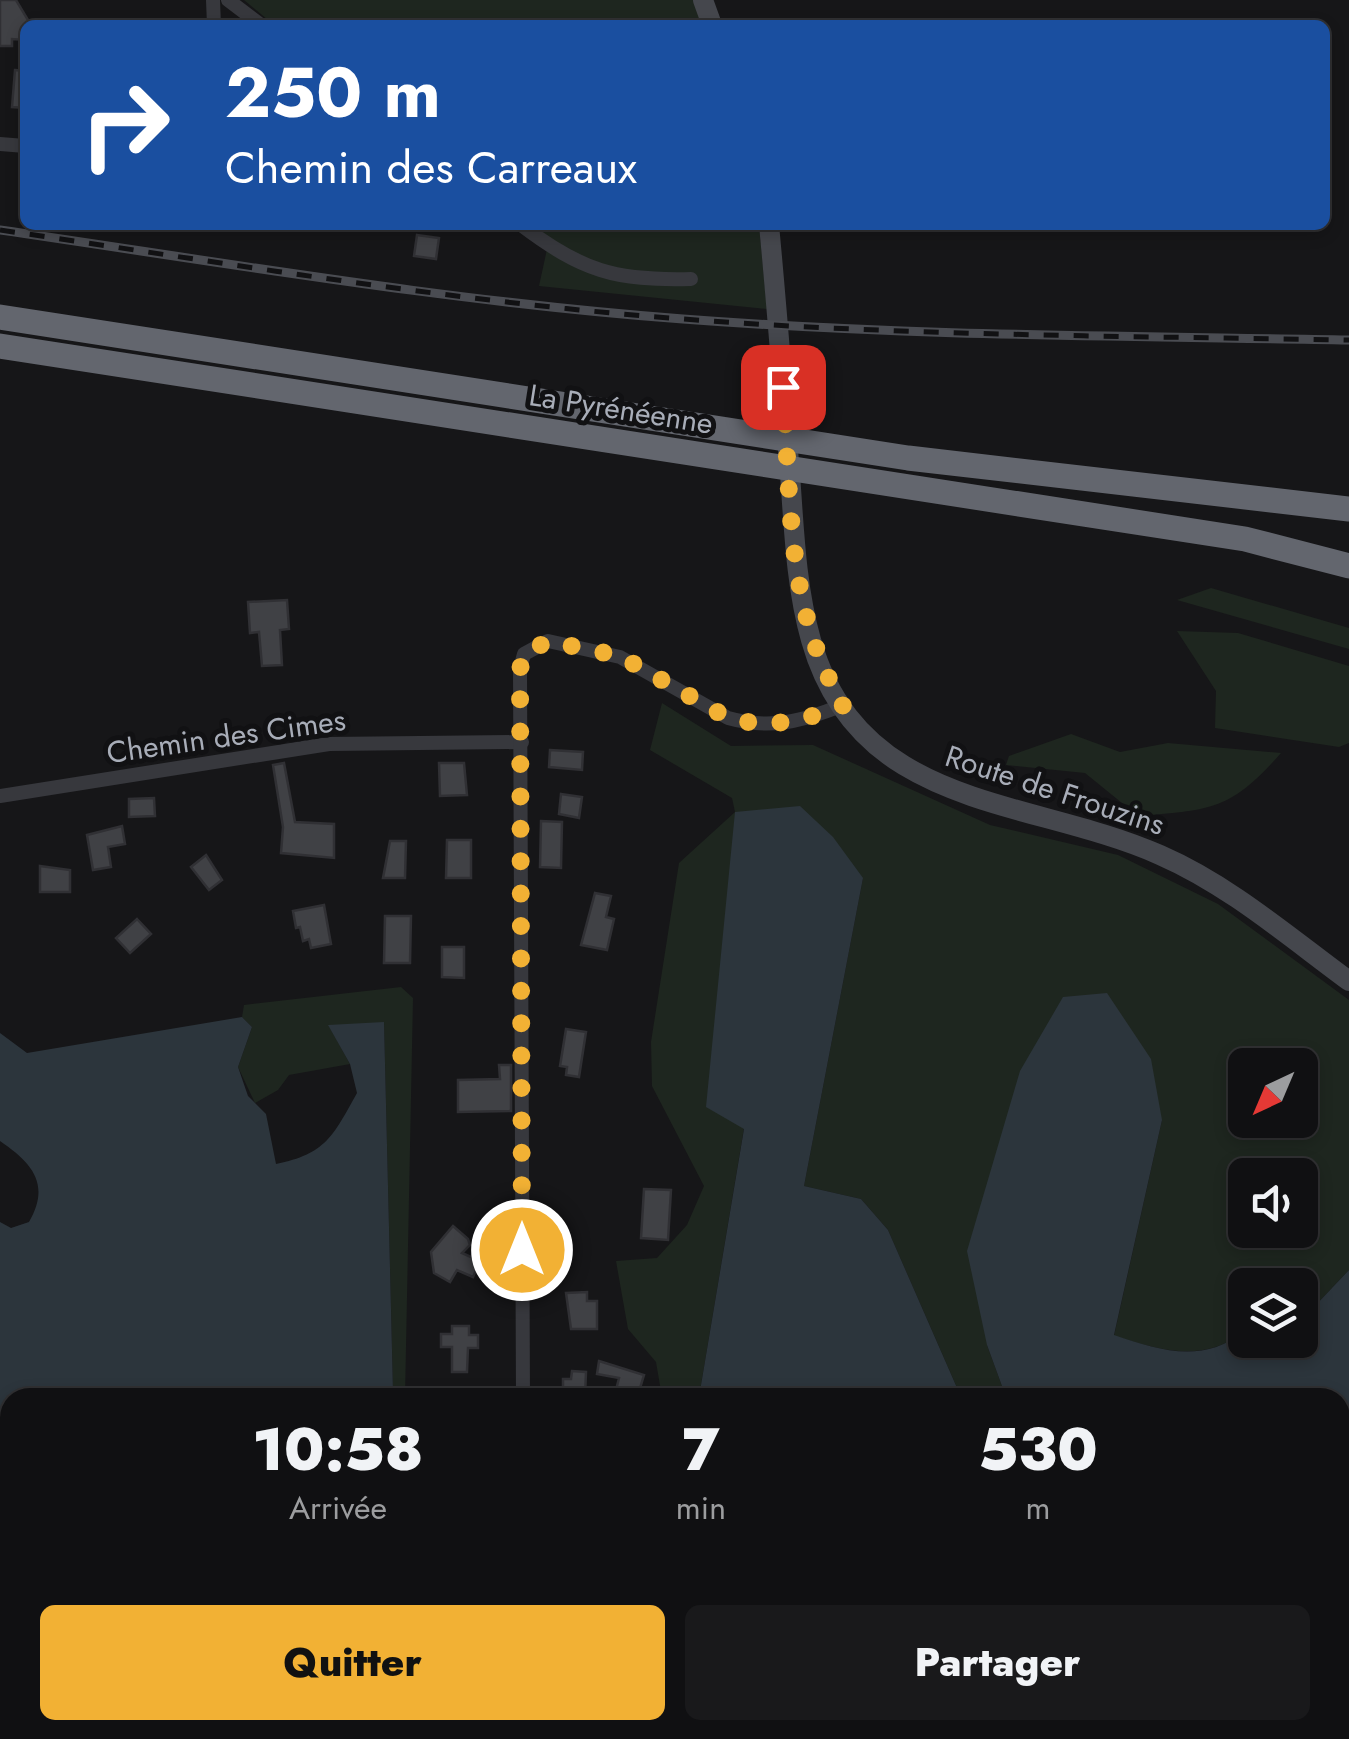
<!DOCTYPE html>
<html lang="fr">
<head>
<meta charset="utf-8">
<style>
  :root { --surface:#101012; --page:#19191b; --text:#f1f3f6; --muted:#9c9d9f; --line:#303032; --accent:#f2b134 }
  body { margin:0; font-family:Jost,sans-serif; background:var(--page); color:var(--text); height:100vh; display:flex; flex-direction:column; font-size:38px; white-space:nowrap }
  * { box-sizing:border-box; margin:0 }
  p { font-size:32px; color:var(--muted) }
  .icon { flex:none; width:55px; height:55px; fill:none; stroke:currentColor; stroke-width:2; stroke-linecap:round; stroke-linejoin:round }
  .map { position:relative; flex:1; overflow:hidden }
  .panel { position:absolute; left:0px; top:1388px; width:1350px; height:352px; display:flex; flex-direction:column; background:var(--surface); border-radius:30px 30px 0 0; box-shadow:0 5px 15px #0003,0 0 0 2px var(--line) }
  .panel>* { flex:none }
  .guide { position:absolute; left:20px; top:20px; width:1310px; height:210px; border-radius:15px; box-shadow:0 5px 15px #0003,0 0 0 2px var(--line); background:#1a4fa0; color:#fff; overflow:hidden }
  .needle { width:65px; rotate:224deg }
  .buttons { position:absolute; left:1228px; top:1048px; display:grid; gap:20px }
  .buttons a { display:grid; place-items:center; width:90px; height:90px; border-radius:15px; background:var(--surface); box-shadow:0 5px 15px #0003,0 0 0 2px var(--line); font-size:50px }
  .pin { position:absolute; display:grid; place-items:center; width:85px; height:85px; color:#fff; margin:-42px; border-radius:20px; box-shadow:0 5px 15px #0006 }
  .me { position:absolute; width:110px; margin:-55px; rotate:0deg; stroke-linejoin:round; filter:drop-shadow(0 0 8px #0008) }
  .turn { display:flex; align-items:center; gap:35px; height:210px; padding:0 40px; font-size:45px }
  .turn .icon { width:130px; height:130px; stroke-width:2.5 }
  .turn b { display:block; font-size:70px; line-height:85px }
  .eta { display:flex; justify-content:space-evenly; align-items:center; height:170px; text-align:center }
  .eta b { font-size:60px; font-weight:800; line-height:70px }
  .cta { display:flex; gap:20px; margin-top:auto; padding:20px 40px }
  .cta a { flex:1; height:115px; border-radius:15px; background:var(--accent); color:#111; font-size:40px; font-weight:800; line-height:115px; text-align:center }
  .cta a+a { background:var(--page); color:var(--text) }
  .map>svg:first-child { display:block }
  .green { fill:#1e261f; fill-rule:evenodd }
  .water { fill:#2c353c }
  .building { fill:#404145; stroke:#303034; stroke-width:2.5 }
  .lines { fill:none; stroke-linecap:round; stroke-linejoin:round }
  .street { stroke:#37383d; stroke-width:14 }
  .secondary { stroke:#45474d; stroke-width:20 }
  .highway { stroke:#63666e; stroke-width:25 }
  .rail-casing { stroke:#4a4c52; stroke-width:9 }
  .rail { stroke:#111113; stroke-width:5; stroke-dasharray:15; stroke-linecap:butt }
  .route { stroke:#f2b134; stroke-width:18; stroke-dasharray:0 32.4 }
  .labels { text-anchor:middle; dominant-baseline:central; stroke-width:10; stroke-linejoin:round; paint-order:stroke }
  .street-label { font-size:30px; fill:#a8adb8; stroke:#111113 }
</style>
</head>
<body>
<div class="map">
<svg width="1349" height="1739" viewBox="0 0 1349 1739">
  <rect width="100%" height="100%" fill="#161618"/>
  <g class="green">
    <path d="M244 0H693L703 25H274Z"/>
    <path d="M531 225H759L767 309 539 286 549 240Z"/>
    <path d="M1211 588 1349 628V649L1177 600Z"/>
    <path d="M1177 631 1238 633 1349 666V743L1339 747 1215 728 1216 691Z"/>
    <path d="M662 703 731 746 813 745 990 825 1118 855 1218 904 1349 1000V1270L1313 1308 1300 1310V1285H1245V1331C1203 1364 1161 1350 1114 1336L1162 1120 987 1345 1006 1397H961L888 1230 861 1199 804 1186 863 878 744 1128 699 1397H662L656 1362 628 1329 616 1261 657 1258 687 1225 704 1186 652 1086 651 1042 679 863 735 812 732 798 650 750ZM1245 1065H1300V1120H1245ZM1245 1175H1300V1230H1245Z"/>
    <path d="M1071 734 1120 752 1168 743 1281 753C1231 810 1212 810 1138 816L1085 773 1006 765 1009 756Z"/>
    <path d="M401 987 413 998 405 1397H379L393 1390 384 1023 329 1026 350 1064 289 1075 278 1090 255 1103 238 1067 252 1027 242 1017 244 1005Z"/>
    <path d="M1349 1631V1739H1329L1331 1730H1340V1679Z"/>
    <path d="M627 1730H791L826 1739H633Z"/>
    <path d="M996 1730H1181L1183 1739H993Z"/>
  </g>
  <g class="water">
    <path d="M800 806 833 837 863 878 804 1186 861 1199 888 1230 961 1397H699L744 1129 706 1107 735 812Z"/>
    <path d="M1107 993 1151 1059 1162 1120 1114 1335C1161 1351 1203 1364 1245 1331V1340H1300V1310L1313 1308 1349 1270V1631L1340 1679V1398L1006 1397 987 1345 967 1251 1020 1071 1063 997Z"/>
    <path d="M242 1017 252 1027 238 1067 248 1096 266 1114 276 1164C326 1154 333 1136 357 1093L350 1064 328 1025 384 1022 393 1391 379 1398H10L11 1730H0V1222L11 1228 29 1222C51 1184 32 1163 0 1141V1033L27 1053Z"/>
    <path d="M791 1730H996L993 1739H826Z"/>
    <path d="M1181 1730H1331L1329 1739H1183Z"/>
  </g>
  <g class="building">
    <path d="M0 0H16L31 25H25V40L12 39V46H0Z"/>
    <path d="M15 70 25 71V108L12 107Z"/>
    <path d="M417 235 439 238 436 259 414 256Z"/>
    <path d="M287 600 289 629 280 630 282 665 262 666 259 632 250 633 248 602Z"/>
    <path d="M550 750 583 752 582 770 549 767Z"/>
    <path d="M284 763 295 822 334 824V858L281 853 283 827 273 765Z"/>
    <path d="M439 763H464L467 795 440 796Z"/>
    <path d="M561 794 582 797 579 818 559 814Z"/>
    <path d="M154 798 155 816 129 817V799Z"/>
    <path d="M541 821 562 822 561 868 540 867Z"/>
    <path d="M122 826 125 844 108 847 111 867 93 870 87 835Z"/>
    <path d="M447 840H471V878H446Z"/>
    <path d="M390 841H406L405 878H383Z"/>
    <path d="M206 855 222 880 209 890 191 867Z"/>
    <path d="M40 866 70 870V892H40Z"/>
    <path d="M595 893 611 896 606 917 614 919 607 950 581 945Z"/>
    <path d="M324 905 331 944 311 948 309 939 303 941 300 927 296 928 293 911Z"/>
    <path d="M385 916H411L410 963H384Z"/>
    <path d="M137 919 151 934 130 953 116 938Z"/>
    <path d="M442 947H464V978L442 977Z"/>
    <path d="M566 1029 586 1032 579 1077 566 1075 567 1067 560 1066Z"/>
    <path d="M499 1065H511V1111L458 1112V1080L500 1079Z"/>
    <path d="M644 1189 671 1190 668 1240 641 1238Z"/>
    <path d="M453 1226 468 1239 470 1245 462 1253 480 1261 473 1277 457 1270 450 1282 434 1273 431 1252Z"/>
    <path d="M587 1292V1301H597V1329H571L566 1293Z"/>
    <path d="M452 1326H469V1335H478V1348H468L467 1372H452V1347H441V1334H452Z"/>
    <path d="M599 1361 644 1375 637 1398H614L619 1378 597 1374Z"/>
    <path d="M572 1371 586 1372 585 1398 563 1394V1379H571Z"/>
  </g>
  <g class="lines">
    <g class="street">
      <path d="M213 0 214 25"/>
      <path d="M228 0 261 25"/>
      <path d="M0 144 25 146"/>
      <path d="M521 225C582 271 615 281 691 279"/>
      <path d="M0 796 329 744 522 742"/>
      <path d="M523 1398 520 669 524 654 548 641 620 657 728 718C771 730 803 721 843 705"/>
      <path d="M524 1730V1739"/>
    </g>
    <g class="secondary">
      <path d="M703 0 712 25"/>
      <path d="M769 225C777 308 783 391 790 474 794 529 796 587 811 640 859 811 1029 797 1160 855 1229 885 1289 937 1349 981"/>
    </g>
    <g class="highway">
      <path d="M0 317 908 458 1349 509"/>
      <path d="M0 346 1245 539 1349 566"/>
    </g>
    <defs>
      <path id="rail" d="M0 230C227 263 454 302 683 319 905 336 1127 336 1349 340"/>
    </defs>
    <use href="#rail" class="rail-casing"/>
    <use href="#rail" class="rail"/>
  </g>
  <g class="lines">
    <path class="route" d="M522 1250 520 669 524 654 548 641 620 656 728 718C771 729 803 721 844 705 785 613 791 493 783 387"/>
  </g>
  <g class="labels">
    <g class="street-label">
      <text transform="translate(621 409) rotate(9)">La Pyrénéenne</text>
      <text transform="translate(226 736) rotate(-8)">Chemin des Cimes</text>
      <text transform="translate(1055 790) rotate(18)">Route de Frouzins</text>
    </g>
  </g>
</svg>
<div class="buttons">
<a><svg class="needle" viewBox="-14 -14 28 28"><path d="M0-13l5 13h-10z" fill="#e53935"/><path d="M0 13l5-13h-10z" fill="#9c9d9f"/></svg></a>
<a><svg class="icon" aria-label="sound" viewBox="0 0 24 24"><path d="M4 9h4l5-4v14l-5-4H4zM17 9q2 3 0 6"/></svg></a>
<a><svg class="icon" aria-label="layers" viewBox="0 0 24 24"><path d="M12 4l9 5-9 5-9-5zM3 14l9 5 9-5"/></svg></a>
</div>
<div class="pin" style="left:783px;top:387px;background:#d93025"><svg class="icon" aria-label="arrive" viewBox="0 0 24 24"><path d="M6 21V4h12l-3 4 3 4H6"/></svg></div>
<svg class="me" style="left:522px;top:1250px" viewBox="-20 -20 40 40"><circle r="17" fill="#f2b134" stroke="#fff" stroke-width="3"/><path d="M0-11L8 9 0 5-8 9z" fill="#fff"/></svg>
<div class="guide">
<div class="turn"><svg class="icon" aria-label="right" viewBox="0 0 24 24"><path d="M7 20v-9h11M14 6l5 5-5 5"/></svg><div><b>250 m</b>Chemin des Carreaux</div></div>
</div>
<section class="panel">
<div class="eta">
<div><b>10:58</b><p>Arrivée</p></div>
<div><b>7</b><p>min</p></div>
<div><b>530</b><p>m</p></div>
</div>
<div class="cta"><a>Quitter</a><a>Partager</a></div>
</section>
</div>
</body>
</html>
